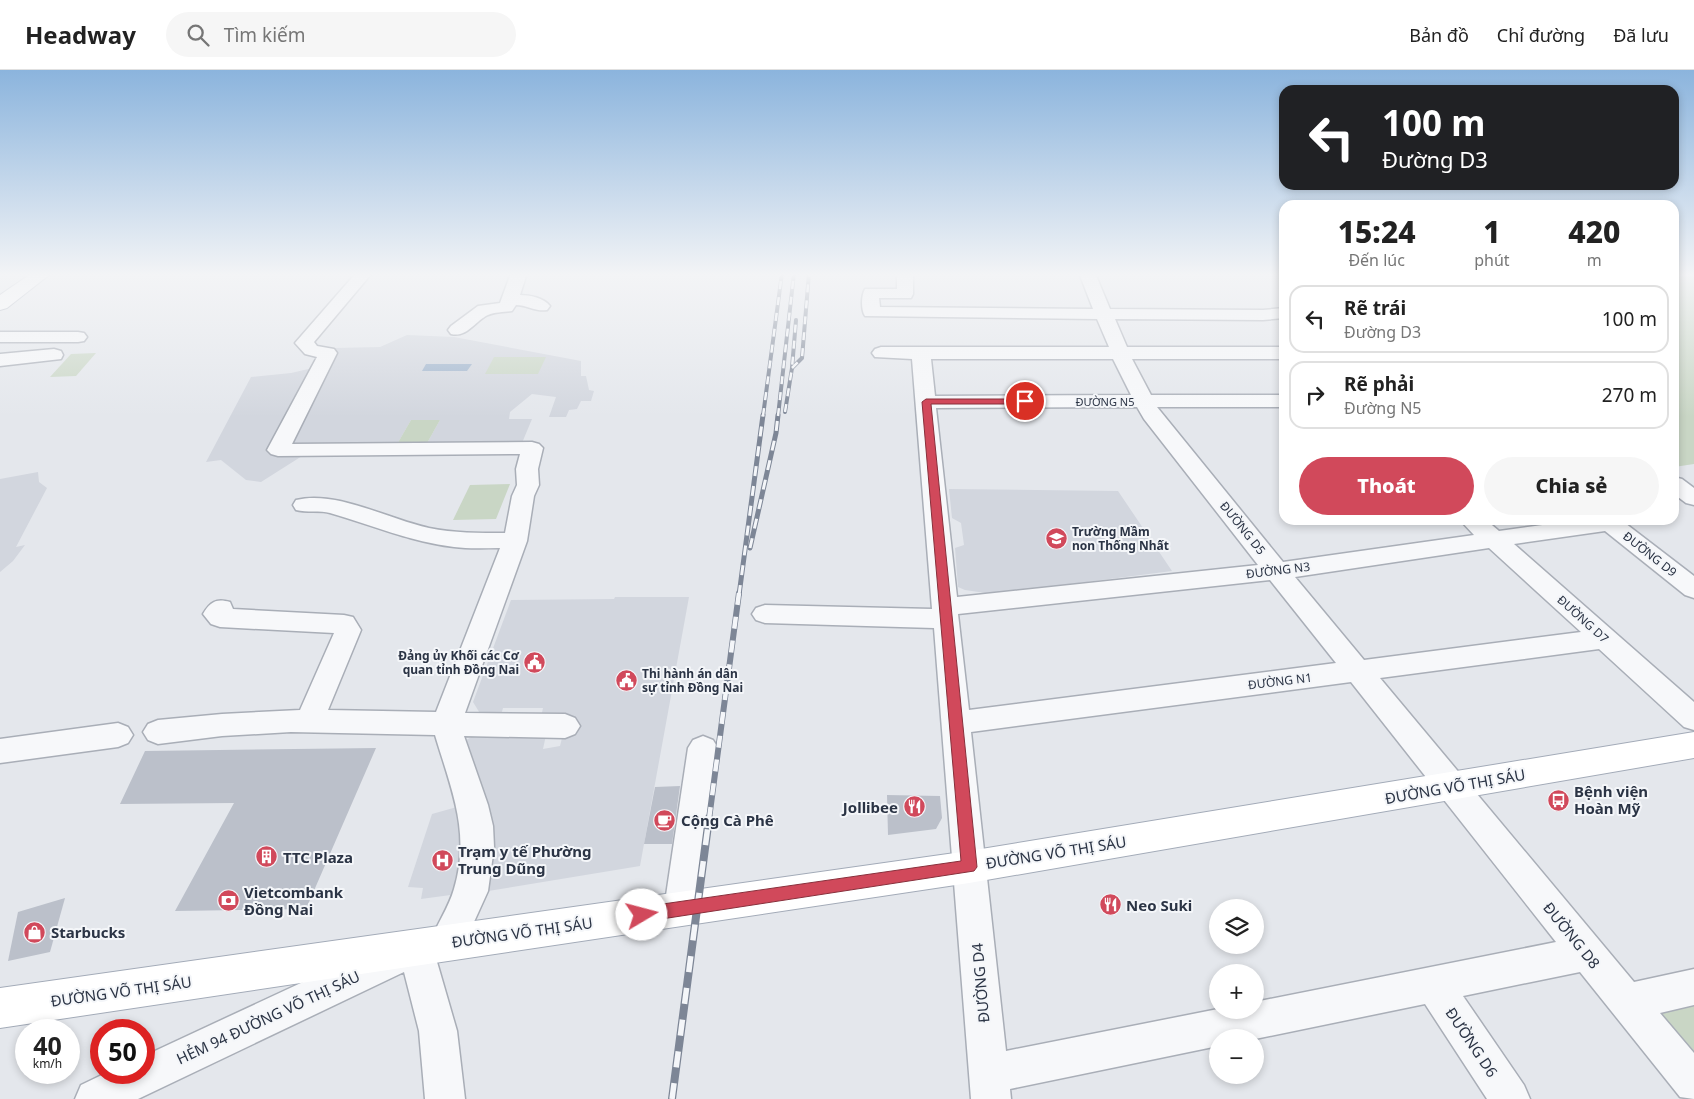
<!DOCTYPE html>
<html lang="vi">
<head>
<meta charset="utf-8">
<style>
  :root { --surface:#fff; --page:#f6f6f6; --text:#222; --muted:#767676; --line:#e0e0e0; --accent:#d1495b }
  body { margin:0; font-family:"Noto Sans",sans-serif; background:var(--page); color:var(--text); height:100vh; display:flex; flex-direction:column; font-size:19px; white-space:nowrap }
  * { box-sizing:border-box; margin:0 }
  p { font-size:16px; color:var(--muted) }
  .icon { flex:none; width:28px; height:28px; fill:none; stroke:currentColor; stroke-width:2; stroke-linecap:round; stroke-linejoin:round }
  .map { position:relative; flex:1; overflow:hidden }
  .drawer { position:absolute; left:1279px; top:130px; width:400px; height:325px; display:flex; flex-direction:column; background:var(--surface); border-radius:15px; box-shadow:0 2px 8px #0003 }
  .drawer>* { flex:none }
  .hud { position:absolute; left:1279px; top:15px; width:400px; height:105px; border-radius:15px; box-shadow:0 2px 8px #0003; background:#202124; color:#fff; overflow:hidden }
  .buttons { position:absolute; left:1209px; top:829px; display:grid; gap:10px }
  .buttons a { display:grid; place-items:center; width:55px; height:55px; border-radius:50%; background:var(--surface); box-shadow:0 2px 8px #0003; font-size:25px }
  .speed { position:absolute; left:15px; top:949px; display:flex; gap:10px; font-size:25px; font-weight:700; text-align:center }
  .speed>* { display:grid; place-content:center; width:65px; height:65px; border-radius:50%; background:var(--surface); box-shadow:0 2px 8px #0003; line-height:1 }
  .speed small { font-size:12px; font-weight:400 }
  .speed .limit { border:8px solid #d22; background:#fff; color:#111 }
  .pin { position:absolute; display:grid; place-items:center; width:42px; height:42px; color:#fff; margin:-21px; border:2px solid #fff; border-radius:50%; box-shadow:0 1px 5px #0007 }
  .me { position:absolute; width:55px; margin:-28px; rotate:82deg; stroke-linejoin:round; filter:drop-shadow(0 0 4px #0008) }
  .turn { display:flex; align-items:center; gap:18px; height:105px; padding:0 20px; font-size:22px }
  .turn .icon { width:65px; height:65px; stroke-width:2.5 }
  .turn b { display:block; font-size:35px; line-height:42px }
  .eta { display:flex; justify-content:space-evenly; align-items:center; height:85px; text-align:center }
  .eta b { font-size:30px; font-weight:800; line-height:35px }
  .button { display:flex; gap:10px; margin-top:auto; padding:10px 20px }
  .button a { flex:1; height:58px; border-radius:30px; background:var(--accent); color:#fff; font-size:20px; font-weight:800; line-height:58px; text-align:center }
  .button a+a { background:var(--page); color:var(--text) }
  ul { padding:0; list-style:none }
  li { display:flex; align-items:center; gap:15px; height:68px; margin:0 10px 8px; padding:0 10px; border:2px solid var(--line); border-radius:15px }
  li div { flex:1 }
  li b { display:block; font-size:19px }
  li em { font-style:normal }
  header { display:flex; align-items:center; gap:30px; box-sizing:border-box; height:70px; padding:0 25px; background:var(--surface); border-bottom:1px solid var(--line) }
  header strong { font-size:24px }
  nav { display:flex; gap:28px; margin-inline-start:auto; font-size:18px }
  .search { width:350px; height:45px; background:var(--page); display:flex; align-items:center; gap:12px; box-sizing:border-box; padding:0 18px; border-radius:28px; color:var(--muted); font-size:19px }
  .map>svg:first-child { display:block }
  .built { fill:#d2d6de }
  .green { fill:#c9d6c5 }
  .water { fill:#9fb4cc }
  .building { fill:#bbc0ca }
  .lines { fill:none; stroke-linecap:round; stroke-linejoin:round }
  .minor-casing { stroke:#a9aeb7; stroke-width:3 }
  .major-casing { stroke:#a3abb8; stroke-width:2 }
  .minor { fill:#f7f8fa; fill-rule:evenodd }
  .major { fill:#fff; fill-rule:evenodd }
  .rail-far3-casing { stroke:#7d8696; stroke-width:4 }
  .rail-far2-casing { stroke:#7d8696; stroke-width:5 }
  .rail-far1-casing { stroke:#7d8696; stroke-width:6 }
  .rail-casing { stroke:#7d8696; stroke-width:8 }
  .rail-far3 { stroke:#f4f6f9; stroke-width:2.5; stroke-dasharray:8; stroke-linecap:butt }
  .rail-far2 { stroke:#f4f6f9; stroke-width:3; stroke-dasharray:10; stroke-linecap:butt }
  .rail-far1 { stroke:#f4f6f9; stroke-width:4.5; stroke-dasharray:12; stroke-linecap:butt }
  .rail { stroke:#f4f6f9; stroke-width:5.5; stroke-dasharray:16; stroke-linecap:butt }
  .route { fill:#d1495b; stroke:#882f3b }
  .labels { text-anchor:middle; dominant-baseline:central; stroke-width:4; stroke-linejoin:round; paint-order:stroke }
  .far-street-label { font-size:11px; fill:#2b3445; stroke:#f4f6f9 }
  .street-label { font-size:12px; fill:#2b3445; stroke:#f4f6f9 }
  .poi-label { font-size:12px; font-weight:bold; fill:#2b3445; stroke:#f4f6f9; text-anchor:start }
  .near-street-label { font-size:15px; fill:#2b3445; stroke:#f4f6f9 }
  .near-poi-label { font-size:15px; font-weight:bold; fill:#2b3445; stroke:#f4f6f9; text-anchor:start }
</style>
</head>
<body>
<header>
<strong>Headway</strong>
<div class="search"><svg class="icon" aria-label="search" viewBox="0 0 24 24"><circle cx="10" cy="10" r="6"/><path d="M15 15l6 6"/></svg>Tìm kiếm</div>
<nav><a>Bản đồ</a><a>Chỉ đường</a><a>Đã lưu</a></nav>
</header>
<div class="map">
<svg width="1694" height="1029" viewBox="0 0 1694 1029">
  <rect width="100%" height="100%" fill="#e4e7ec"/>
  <g class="built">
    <path d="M407 265 454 267 581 291V306H586L589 320 594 321 591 331H581L577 339 569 340 566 347H549L556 327 532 324 510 342 509 349H532L522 373 426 375 440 350H411L396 376 282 378 334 278 380 277Z"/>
    <path d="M317 297 274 380 310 381 261 412 246 410 221 390 206 392 251 307 291 303Z"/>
    <path d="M38 402 39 412 47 418 16 477 25 475 13 491 0 502V409Z"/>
    <path d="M949 419 1118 421 1172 501 992 524 965 520 958 517 955 478 964 475 961 453 952 448Z"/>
    <path d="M615 527H689L640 796 482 822 459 674 475 665H546L543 679 560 676 565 656 541 647 543 638H503L501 645H481L473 632 511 530 614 529Z"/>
    <path d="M464 735 458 824 421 829 423 818 408 817 432 744Z"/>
  </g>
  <g class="green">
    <path d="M1674 203H1694V394L1674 397Z"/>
    <path d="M96 283 76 306 50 307 71 284Z"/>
    <path d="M494 287H546L538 304H485Z"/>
    <path d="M411 350H440L426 375 396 376Z"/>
    <path d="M510 414 496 449 453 450 470 415Z"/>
    <path d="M1694 925V1006L1638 939Z"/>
  </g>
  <path class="water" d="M426 294H472L467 301H422Z"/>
  <g class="building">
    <path d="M376 678 306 839 175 841 234 733 120 734 145 681Z"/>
    <path d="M680 716 672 774H644L655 717Z"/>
    <path d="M887 725 940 726 942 748 936 759 888 765Z"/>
    <path d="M65 828 50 882 8 891 18 842Z"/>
  </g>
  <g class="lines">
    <defs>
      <g id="minor">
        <path d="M356 203H372L314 272 317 276 334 279 337 283 292 374 532 372 539 374 543 378 538 399 539 415 534 426 527 471 465 643 565 644 575 648 580 656 575 664 565 668 464 666 488 735 493 756 494 777 488 821 459 885 447 890 435 885 457 961 465 1029H425L419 961 404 902 138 1029H75L81 1015 108 1002H144V986L402 866 415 861 428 866 430 872C437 854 449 837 454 819 471 762 451 719 435 665L291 662 222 666 158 674 148 670 143 662 148 654 158 650 222 644 300 640 334 563 220 557 211 554 203 544C210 532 216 528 230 532L233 539 344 545 353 547 361 560 328 640 436 642 500 478C485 478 469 479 454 477 411 472 372 455 330 443 320 440 307 443 296 440L293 435 296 430C336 420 388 449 429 458 454 463 479 463 505 463L512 426 517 415 516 399 520 384 278 386 271 384 267 380 317 287 305 284 295 273Z"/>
        <path d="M511 203H527L520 225C530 225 544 228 550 236L547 240C536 242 527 235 516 235L512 241C505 242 495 242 488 245 475 251 467 268 451 264L448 260 451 256 478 236 500 233Z"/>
        <path d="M897 203H913V224L911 228H879L880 237 1093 239 1079 203H1095L1110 239 1263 240 1284 238V248L1263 250 1115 249 1127 277H1284V289H1132L1151 325H1284V337H1157L1283 492 1474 465 1460 450H1486L1499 461 1579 450H1621L1694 506V528L1685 525 1605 461 1514 474 1694 632V660L1684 657 1599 579 1380 608 1634 912 1694 899V935L1660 943 1694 983V1029L1680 1027 1580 902 1463 926 1524 1015 1530 1029H1487L1425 934 1255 969 1218 968V976L1010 1019 1011 1029H971L934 558 765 553 756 550 752 544 756 538 765 535 932 539 912 289 875 287 872 283 875 279 881 277H1109L1097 249 865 246C861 240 861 226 865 219H897ZM931 289H1113L1131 325 935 326ZM1137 337 1144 349 1258 495 957 527 936 338ZM1489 478 1581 562 1364 590 1295 507ZM1270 510 1336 593 969 640 958 544ZM1351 612 1556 872 1255 932V940L1218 939 1006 981 971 662Z"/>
        <path d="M0 262H78L84 263 87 267 84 271 78 272H0Z"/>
        <path d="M54 279 61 281 63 285 61 289 0 296V284Z"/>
        <path d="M1674 407 1682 409 1694 418V435L1686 433 1674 424Z"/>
        <path d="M118 653 128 657 133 665 128 673 118 677 0 693V669Z"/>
        <path d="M703 666 713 670 718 678 698 839 693 850 681 855 669 850 664 839 688 678 693 670Z"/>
      </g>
      <g id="major">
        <path d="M32 203H47L49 205 7 238 0 240V225Z"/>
        <path d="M1694 662V688L969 813 0 958V918L969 781Z"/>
      </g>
    </defs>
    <use href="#minor" class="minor-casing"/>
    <use href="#major" class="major-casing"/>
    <use href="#minor" class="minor"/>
    <use href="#major" class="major"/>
    <defs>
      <g id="rail-far3">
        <path d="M792 298 802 288 809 203"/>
        <path d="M785 342 792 298 796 250"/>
        <path d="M763 346 782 203"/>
        <path d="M778 346 794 203"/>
      </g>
      <g id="rail-far2">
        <path d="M750 478 776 363 778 345"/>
        <path d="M739 525 763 345"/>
      </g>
      <path id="rail-far1" d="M709 749 739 523"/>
      <path id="rail" d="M672 1029 709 748"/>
    </defs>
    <use href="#rail-far3" class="rail-far3-casing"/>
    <use href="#rail-far2" class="rail-far2-casing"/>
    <use href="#rail-far1" class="rail-far1-casing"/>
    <use href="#rail" class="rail-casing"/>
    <use href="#rail-far3" class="rail-far3"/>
    <use href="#rail-far2" class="rail-far2"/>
    <use href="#rail-far1" class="rail-far1"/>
    <use href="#rail" class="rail"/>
  </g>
  <linearGradient id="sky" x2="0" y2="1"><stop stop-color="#8bb4dd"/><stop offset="0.59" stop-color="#f3f4f6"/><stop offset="1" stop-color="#f3f4f6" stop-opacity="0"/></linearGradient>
  <rect width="1694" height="347" fill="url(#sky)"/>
  <path class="route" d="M926 329H1025L1029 331 1025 334H931L977 797 974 801 642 852 636 850 634 845 636 839 642 837 961 791 922 332Z"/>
  <defs>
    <symbol id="school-disc" viewBox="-11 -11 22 22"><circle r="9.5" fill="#d1495b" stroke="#f4f6f9"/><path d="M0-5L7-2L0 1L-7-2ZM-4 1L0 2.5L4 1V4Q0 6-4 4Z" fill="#fff"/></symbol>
    <symbol id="civic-disc" viewBox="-11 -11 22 22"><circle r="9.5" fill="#d1495b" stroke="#f4f6f9"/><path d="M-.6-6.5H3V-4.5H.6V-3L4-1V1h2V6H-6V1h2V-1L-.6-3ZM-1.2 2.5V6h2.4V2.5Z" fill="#fff"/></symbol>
    <symbol id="bus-disc" viewBox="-11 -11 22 22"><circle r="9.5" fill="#d1495b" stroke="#f4f6f9"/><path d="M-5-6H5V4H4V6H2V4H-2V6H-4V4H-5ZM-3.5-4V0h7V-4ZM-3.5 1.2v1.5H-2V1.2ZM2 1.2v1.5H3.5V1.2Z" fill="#fff"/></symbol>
    <symbol id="restaurant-disc" viewBox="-11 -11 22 22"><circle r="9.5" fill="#d1495b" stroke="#f4f6f9"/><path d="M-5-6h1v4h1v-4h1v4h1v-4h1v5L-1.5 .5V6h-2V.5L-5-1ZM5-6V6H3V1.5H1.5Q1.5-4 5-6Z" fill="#fff"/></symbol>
    <symbol id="cafe-disc" viewBox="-11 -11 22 22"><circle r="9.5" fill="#d1495b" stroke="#f4f6f9"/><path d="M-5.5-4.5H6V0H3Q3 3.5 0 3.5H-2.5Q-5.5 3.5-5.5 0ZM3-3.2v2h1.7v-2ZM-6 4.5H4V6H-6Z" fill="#fff"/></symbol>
    <symbol id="building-disc" viewBox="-11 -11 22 22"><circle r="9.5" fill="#d1495b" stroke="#f4f6f9"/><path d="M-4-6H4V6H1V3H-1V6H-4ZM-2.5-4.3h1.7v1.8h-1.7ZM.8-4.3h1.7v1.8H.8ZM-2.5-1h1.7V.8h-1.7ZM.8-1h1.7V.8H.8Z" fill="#fff"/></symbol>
    <symbol id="hospital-disc" viewBox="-11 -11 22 22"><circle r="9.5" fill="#d1495b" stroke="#f4f6f9"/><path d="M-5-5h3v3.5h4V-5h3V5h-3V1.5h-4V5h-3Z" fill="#fff"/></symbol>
    <symbol id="bank-disc" viewBox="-11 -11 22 22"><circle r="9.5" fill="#d1495b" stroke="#f4f6f9"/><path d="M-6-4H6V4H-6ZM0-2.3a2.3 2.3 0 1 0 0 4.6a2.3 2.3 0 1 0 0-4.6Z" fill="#fff"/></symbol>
    <symbol id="shop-disc" viewBox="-11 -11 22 22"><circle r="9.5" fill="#d1495b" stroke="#f4f6f9"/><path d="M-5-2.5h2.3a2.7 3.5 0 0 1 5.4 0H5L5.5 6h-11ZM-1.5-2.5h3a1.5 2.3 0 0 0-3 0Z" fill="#fff"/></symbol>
  </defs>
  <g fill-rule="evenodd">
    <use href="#school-disc" x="1044" y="456" width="25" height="25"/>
    <use href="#civic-disc" x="522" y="580" width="25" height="25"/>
    <use href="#civic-disc" x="614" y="598" width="25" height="25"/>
    <use href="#bus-disc" x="1546" y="718" width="25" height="25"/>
    <use href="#restaurant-disc" x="902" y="724" width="25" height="25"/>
    <use href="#cafe-disc" x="652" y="738" width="25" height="25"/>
    <use href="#building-disc" x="254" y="774" width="25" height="25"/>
    <use href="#hospital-disc" x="430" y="778" width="25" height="25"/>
    <use href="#bank-disc" x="216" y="818" width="25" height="25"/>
    <use href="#restaurant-disc" x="1098" y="822" width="25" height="25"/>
    <use href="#shop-disc" x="22" y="850" width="25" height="25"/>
  </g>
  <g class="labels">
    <g class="far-street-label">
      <text x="1105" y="331">ĐƯỜNG N5</text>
    </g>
    <g class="street-label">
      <text transform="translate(1243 458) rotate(51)">ĐƯỜNG D5</text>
      <text transform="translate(1650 484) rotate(38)">ĐƯỜNG D9</text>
      <text transform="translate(1278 500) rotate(-7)">ĐƯỜNG N3</text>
      <text transform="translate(1583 549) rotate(42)">ĐƯỜNG D7</text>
      <text transform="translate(1280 611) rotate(-7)">ĐƯỜNG N1</text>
    </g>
    <g class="poi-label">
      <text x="1072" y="461">Trường Mầm<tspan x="1072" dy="14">non Thống Nhất</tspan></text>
      <text x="519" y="585" text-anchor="end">Đảng ủy Khối các Cơ<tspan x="519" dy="14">quan tỉnh Đồng Nai</tspan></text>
      <text x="642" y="603">Thi hành án dân<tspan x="642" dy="14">sự tỉnh Đồng Nai</tspan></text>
    </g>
    <g class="near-street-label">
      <text transform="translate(1455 716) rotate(-10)">ĐƯỜNG VÕ THỊ SÁU</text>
      <text transform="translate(1056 782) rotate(-9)">ĐƯỜNG VÕ THỊ SÁU</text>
      <text transform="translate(522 862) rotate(-8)">ĐƯỜNG VÕ THỊ SÁU</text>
      <text transform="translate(1572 865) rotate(51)">ĐƯỜNG D8</text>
      <text transform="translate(980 913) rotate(-95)">ĐƯỜNG D4</text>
      <text transform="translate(121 921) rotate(-8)">ĐƯỜNG VÕ THỊ SÁU</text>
      <text transform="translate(268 947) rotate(-25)">HẺM 94 ĐƯỜNG VÕ THỊ SÁU</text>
      <text transform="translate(1472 972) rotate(56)">ĐƯỜNG D6</text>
    </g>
    <g class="near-poi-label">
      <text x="1574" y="721">Bệnh viện<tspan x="1574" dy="17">Hoàn Mỹ</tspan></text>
      <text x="898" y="737" text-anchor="end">Jollibee</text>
      <text x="681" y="750">Cộng Cà Phê</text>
      <text x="458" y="781">Trạm y tế Phường<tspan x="458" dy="17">Trung Dũng</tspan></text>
      <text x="283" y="787">TTC Plaza</text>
      <text x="244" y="822">Vietcombank<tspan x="244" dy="17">Đồng Nai</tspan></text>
      <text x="1126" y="835">Neo Suki</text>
      <text x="51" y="862">Starbucks</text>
    </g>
  </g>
</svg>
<div class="buttons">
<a><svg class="icon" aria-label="layers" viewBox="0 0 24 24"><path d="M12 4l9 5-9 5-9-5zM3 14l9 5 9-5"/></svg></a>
<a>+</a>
<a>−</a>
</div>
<div class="speed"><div>40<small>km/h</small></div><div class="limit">50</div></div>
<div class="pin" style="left:1025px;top:331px;background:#d93025"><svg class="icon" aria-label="arrive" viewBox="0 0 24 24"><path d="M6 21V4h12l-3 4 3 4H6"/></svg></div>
<svg class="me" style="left:642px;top:845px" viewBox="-20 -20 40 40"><circle r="19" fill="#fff"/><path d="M0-13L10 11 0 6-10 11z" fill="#d1495b"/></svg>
<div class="hud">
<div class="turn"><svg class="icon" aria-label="left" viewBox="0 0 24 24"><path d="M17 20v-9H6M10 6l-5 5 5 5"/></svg><div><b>100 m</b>Đường D3</div></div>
</div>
<section class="drawer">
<div class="eta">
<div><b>15:24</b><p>Đến lúc</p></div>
<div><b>1</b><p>phút</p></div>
<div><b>420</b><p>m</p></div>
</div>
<ul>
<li><svg class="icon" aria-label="left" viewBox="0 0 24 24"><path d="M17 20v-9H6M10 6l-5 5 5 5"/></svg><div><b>Rẽ trái</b><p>Đường D3</p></div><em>100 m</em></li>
<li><svg class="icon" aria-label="right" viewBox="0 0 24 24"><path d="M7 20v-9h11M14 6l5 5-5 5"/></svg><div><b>Rẽ phải</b><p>Đường N5</p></div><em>270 m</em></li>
</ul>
<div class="button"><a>Thoát</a><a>Chia sẻ</a></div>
</section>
</div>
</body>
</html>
